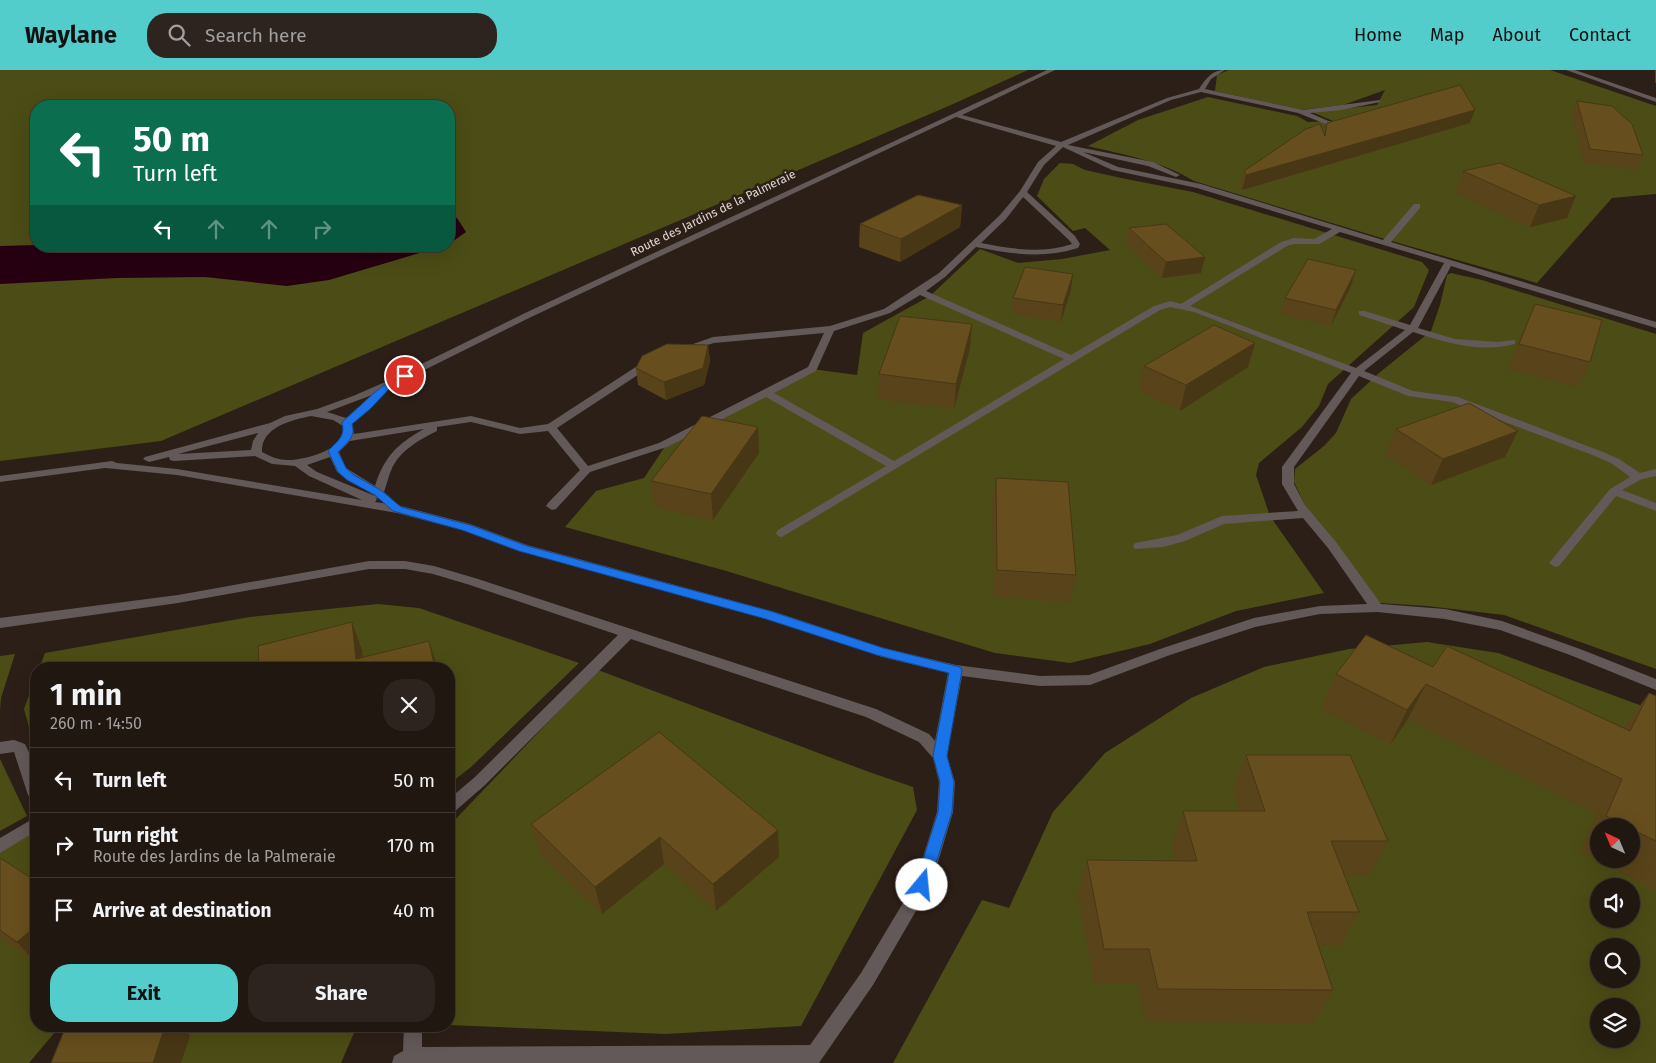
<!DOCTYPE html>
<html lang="en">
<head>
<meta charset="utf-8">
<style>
  :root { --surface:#211711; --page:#2d241f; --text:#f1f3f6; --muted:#a29f9f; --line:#3e3631; --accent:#52cdcc }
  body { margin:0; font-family:"Fira Sans",sans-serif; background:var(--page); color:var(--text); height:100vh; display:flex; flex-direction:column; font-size:19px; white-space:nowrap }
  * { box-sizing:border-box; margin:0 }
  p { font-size:16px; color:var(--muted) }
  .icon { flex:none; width:28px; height:28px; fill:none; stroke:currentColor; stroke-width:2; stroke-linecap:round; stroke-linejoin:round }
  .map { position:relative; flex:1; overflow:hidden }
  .details { position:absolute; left:30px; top:592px; width:425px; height:370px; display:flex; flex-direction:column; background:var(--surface); border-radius:20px; box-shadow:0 5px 20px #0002,0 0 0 1px var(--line) }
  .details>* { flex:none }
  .guide { position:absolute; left:30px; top:30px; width:425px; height:152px; border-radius:20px; box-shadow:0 5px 20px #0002,0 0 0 1px var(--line); background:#0b6e4f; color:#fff; overflow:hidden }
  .needle { width:32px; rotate:316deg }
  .tools { position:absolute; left:1590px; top:748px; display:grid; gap:10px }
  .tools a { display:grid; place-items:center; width:50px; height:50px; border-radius:50%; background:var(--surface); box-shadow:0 5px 20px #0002,0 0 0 1px var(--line); font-size:25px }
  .pin { position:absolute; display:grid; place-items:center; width:42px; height:42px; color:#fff; margin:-21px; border:2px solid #fff; border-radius:50%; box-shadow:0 1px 5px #0007 }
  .me { position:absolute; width:55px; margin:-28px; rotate:17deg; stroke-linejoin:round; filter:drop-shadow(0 0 4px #0008) }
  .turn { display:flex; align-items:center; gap:18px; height:105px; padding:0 20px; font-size:22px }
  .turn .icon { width:65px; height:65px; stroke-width:2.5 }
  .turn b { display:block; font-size:35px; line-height:42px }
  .lanes { display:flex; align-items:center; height:48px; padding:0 20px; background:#0003; justify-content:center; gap:25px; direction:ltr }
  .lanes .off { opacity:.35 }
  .round { display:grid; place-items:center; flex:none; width:52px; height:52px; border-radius:20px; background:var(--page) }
  .overview { display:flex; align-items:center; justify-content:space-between; height:85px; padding:0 20px }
  h1 { font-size:30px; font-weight:700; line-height:38px }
  .action { display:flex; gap:10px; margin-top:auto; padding:10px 20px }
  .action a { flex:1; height:58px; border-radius:20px; background:var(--accent); color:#111; font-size:20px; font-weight:700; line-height:58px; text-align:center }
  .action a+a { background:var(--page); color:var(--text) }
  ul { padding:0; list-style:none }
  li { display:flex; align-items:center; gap:15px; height:65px; padding:0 20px; border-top:1px solid var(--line) }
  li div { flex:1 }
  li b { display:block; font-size:19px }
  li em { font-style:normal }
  header { display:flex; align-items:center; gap:30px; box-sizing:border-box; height:70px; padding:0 25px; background:var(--accent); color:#111 }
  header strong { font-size:24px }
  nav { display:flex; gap:28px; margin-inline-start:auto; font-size:18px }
  .search { width:350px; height:45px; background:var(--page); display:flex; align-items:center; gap:12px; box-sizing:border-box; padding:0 18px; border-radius:20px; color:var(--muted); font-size:19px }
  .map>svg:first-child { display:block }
  .green { fill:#4c4c16; fill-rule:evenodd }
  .water { fill:#260011 }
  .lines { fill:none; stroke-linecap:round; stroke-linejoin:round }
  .minor { fill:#625958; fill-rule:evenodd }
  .wall { fill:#59431a; fill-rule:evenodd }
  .shaded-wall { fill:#483715 }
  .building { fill:#674e1e; stroke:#483715 }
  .route { fill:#1a73e8; stroke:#114b97 }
  .labels { text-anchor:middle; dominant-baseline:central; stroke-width:5; stroke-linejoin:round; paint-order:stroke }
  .far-street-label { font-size:12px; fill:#e0d7d1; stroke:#2c1f17 }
</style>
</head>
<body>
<header>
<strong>Waylane</strong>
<div class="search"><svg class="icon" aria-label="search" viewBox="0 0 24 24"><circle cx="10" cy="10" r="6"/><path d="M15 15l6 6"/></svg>Search here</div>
<nav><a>Home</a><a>Map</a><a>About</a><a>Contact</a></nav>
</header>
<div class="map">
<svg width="1656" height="993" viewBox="0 0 1656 993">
  <rect width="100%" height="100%" fill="#2c1f17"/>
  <g class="green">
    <path d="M0 0H1028L951 35 161 371 0 391ZM36 36H449V176H36Z"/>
    <path d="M1229 0H1550L1656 36V124L1612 128 1537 213 1378 167 1194 111C1161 91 1125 85 1088 76L1138 50 1208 27 1297 46 1308 52 1333 51 1312 42 1377 35 1385 20 1343 35 1301 40 1215 21 1217 5Z"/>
    <path d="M1060 93 1073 94 1085 100 1126 109 1193 122 1422 192 1429 200 1414 237 1328 314 1319 336 1302 357 1259 393 1256 405 1270 446 1324 523 1236 541 1150 574 1070 593 995 583 723 500 565 457 596 421 644 408 664 378 812 299 857 305 863 263 930 226 980 179 1018 193 1062 189 1110 180 1085 158 1073 161 1037 126 1044 109Z"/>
    <path d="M1451 203 1482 210 1656 264V599L1504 545 1427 536 1380 533 1305 435 1294 412 1295 399 1324 376 1336 363 1351 329 1379 303 1431 261 1440 235 1447 205Z"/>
    <path d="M378 534 419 538 579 593 471 697 449 714V599H39L45 583 250 547Z"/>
    <path d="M1427 572 1498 583 1656 641V993H893L982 830 1009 838 1053 742 1105 683 1191 628 1264 597 1349 579ZM1599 756H1631V789H1599ZM1599 816H1631V849H1599ZM1599 876H1631V909H1599ZM1599 936H1631V969H1599Z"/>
    <path d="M15 584 1 628 0 641V586Z"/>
    <path d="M598 600 869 702 913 717 917 740 801 956 666 964 449 955V756Z"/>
    <path d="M36 606V683L24 639Z"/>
    <path d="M0 689 27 746 0 761Z"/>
    <path d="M28 763 36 767V956H60L29 993H0V780Z"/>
    <path d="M100 956H357L341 993H70Z"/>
  </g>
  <g class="water">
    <path d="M449 146 457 148 466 162 449 174Z"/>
    <path d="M36 175V176H443L329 210 287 216 205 207 117 208 0 214V176Z"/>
  </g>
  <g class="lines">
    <g class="minor">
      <path d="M1047 0H1055L962 45 1061 72 1167 28 1199 19C1206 8 1212 0 1225 0L1211 9 1205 19 1303 40 1380 30V32L1341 40 1310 43 1340 56V58L1338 59 1298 43 1201 22 1171 30 1068 75 1153 92 1180 105 1176 107 1148 96 1083 82 1118 97 1201 114 1383 170 1414 134H1420V138L1391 172 1656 252V258L1451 196 1418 258 1455 269 1498 272 1515 270V274C1480 283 1447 273 1413 262L1364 301 1413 321 1458 327 1603 382 1619 389 1640 403 1656 399V406L1642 409 1622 420 1656 433V441L1616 426 1559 496 1555 497 1549 493 1610 419 1630 407 1611 393 1595 386 1452 332 1408 326 1359 306 1294 397V414L1305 435 1336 472 1381 534 1445 539 1502 551 1580 579 1656 609V620L1570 585 1500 560 1445 549 1377 542 1320 544 1255 557 1170 585 1090 615 1040 616 962 606 947 686 955 712 953 742 931 815 873 915 819 993H392L394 986 403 981 404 956H422V977L810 975 861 903 915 813 937 742 939 712 933 688 919 672 866 647 631 569 485 715 454 742 449 744V729L475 707 618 565 470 515 433 504 405 499H369L178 533 0 558V548L178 525 369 491H405L434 496 478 509 876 639 929 664 935 671 948 603 882 587 766 548 519 481 462 460 397 443 177 405 105 398 0 412V406L112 391 117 393 177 399 362 430 309 406 295 396 272 394 255 386 174 391 170 390 169 387 149 392 143 389 145 387 270 353 285 346 317 339 353 326 383 313 523 244ZM956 47 1056 76 1038 92 1020 121 1000 145 939 203 884 239 830 256 713 267 679 279 684 282 714 273 824 263 808 297 659 373 588 396 557 358 653 295V291H645L548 354 520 358 471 346 354 364 352 354 370 339 388 318 529 248ZM1063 77 1112 100 1197 118 1332 159 1314 169 1294 168 1281 172 1181 234 1170 231 1154 236 1071 285 926 221 945 207 976 177C1012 184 1043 189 1078 178L1080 174 1075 166 1027 122 1044 95ZM1023 127 1069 170 1072 174C1041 184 1012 179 981 173L1006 149ZM1340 162 1444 193 1410 255 1365 241H1359V245L1405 260 1356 298 1190 236 1287 176 1294 174H1319ZM920 225 1064 289 894 391 774 323 816 301 834 261 890 243ZM1170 237 1194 242 1351 303 1282 397V414L1298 441 1222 446 1177 465 1135 473 1133 476 1135 479 1163 477 1185 471 1224 454 1303 448 1328 478 1367 534 1320 536 1254 548 1160 579 1089 605 1040 606 956 595 884 578 775 542 527 475 470 454 397 435 375 432 377 429 375 427 384 431 390 427 384 422C387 413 389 404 393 396 402 379 421 369 437 361V357L471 352 520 364 548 361 580 400 548 433 546 436 552 440 556 439 590 402 667 377 766 327 886 396 778 460 776 463 778 466 782 467 1160 240ZM372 325 346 348 327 342ZM311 346 333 350 343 356C349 379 304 390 288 390 279 390 271 387 262 382 261 357 292 350 311 346ZM424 359C397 374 384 387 375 416L346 398 339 382 350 371ZM258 363 253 371 251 380 178 384ZM330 387 337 402 375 426 317 402 307 395Z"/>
      <path d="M1566 0H1575L1656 28V32Z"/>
      <path d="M14 670 25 674C35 693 36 711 36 731L31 729 28 725 14 682 0 684V672Z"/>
      <path d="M36 747V761L0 783V768Z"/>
    </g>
  </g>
  <g class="wall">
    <rect x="1655" y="0" width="1" height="13"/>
    <path d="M1577 31 1643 85 1637 100 1584 93 1571 44Z"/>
    <path d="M1475 40 1470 53 1242 120 1240 116 1244 101 1324 62 1327 53Z"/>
    <path d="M1463 101 1567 148 1530 157 1455 123Z"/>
    <path d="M962 135 960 157 900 192 859 177 860 154Z"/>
    <path d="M1129 158 1205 187 1201 203 1162 208 1126 174Z"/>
    <path d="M1351 216 1331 256 1280 244 1285 228Z"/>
    <path d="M1071 220 1061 252 1011 244 1013 228Z"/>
    <path d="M1535 234 1590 292 1578 317 1508 299 1524 258Z"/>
    <path d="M972 254 970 278 954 339 878 329 879 304Z"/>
    <path d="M1255 273 1248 297 1180 341 1139 321 1144 296Z"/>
    <path d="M708 275 710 291 704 315 666 330 638 315 636 298Z"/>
    <path d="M758 357 759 383 713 450 654 437 651 411Z"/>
    <path d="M1396 359 1505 387 1431 415 1385 385Z"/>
    <path d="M996 408 1076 505 1071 532 994 527 992 434Z"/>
    <path d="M1433 597 1624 658 1649 623 1656 626V821L1580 781 1597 744 1408 649 1390 675 1321 639 1336 604ZM1599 756H1631V789H1599Z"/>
    <path d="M659 662 779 787 716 841 664 794 602 844 538 781 531 754Z"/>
    <path d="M1246 685 1388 771 1369 806H1344L1359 842 1340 876H1318L1333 920 1314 953 1145 952 1137 913H1094L1078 825 1087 790 1175 791 1171 776 1183 741H1240L1233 720Z"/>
    <path d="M0 788 33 890 0 868Z"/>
  </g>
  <g class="shaded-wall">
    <path d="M1475 40 1470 53 1242 120 1246 105Z"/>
    <path d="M1576 126 1567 148 1530 157 1539 135Z"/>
    <path d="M962 135 960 157 900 192 901 169Z"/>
    <path d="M1205 187 1201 203 1162 208 1166 192Z"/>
    <path d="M1356 200 1351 216 1331 256 1336 240Z"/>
    <path d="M1073 204 1071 220 1061 252 1063 235Z"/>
    <path d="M972 254 970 278 954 339 956 314Z"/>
    <path d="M1255 273 1248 297 1180 341 1186 315Z"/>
    <path d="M708 275 710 291 704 315 666 330 664 312Z"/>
    <path d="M758 357 759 383 713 450 711 424Z"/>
    <path d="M1518 361 1505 387 1431 415 1443 389Z"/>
    <path d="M352 552 362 580 364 599 356 589Z"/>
    <path d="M429 571 438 599H435Z"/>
    <path d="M1426 614 1408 649 1390 675 1407 640Z"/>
    <path d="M778 760 779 787 716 841 713 814Z"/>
    <path d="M660 767 664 794 602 844 595 817Z"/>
    <path d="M36 856V887L33 890 17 872Z"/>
    <path d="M165 956H183L190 966 181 993H153Z"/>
  </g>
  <g class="building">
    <path d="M1460 15 1475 40 1246 105 1244 101 1306 59 1320 54 1325 66 1327 53Z"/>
    <path d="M1577 31 1612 36 1632 54 1643 85 1590 79Z"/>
    <path d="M1500 93 1576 126 1539 135 1463 101Z"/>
    <path d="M918 125 962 135 901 169 860 154Z"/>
    <path d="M1166 154 1205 187 1166 192 1129 158Z"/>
    <path d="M1308 189 1356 200 1336 240 1285 228Z"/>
    <path d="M1025 197 1073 204 1063 235 1013 228Z"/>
    <path d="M1535 234 1602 250 1590 292 1519 274Z"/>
    <path d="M900 246 972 254 956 314 879 304Z"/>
    <path d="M1214 255 1255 273 1186 315 1144 296Z"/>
    <path d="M667 274 708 275 703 298 664 312 636 298 642 286Z"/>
    <path d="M1469 333 1518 361 1443 389 1396 359Z"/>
    <path d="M702 346 758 357 711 424 651 411Z"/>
    <path d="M996 408 1068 412 1076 505 997 500Z"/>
    <path d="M352 552 356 589 429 571 435 599H259L258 576Z"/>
    <path d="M1366 565 1433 597 1447 576 1630 661 1649 623 1656 626V771L1631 759V756H1626L1606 746 1622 709 1426 614 1407 640 1336 604Z"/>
    <path d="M659 662 778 760 713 814 660 767 595 817 531 754Z"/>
    <path d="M1246 685H1350L1388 771H1331L1359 842H1307L1333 920 1158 919 1149 879H1104L1087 790 1197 791 1183 741H1265Z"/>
    <path d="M0 788 36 811V856L17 872 0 860Z"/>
    <path d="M66 956H165L153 993H51Z"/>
  </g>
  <path class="route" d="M405 304 409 306 408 308 391 317 370 339 352 354C356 367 347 373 338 382L346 398 354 405 382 421 401 437 470 455 527 476 770 541 883 578 960 597 962 600 947 686 954 712 952 742 928 819 922 821 917 819 915 815 938 742 940 712 933 686 949 603 877 585 766 549 519 481 462 460 393 441 375 425 347 410 338 402 328 381C336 372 346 367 342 353L343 351C362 336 382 311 405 304Z"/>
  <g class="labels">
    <g class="far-street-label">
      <text transform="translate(713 143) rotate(-26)">Route des Jardins de la Palmeraie</text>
    </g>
  </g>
</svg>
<div class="tools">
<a><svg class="needle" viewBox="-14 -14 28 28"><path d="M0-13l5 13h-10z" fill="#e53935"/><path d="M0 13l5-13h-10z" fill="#a29f9f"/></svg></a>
<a><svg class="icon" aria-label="sound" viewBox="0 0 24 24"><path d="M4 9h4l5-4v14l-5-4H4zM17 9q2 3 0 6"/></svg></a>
<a><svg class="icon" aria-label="search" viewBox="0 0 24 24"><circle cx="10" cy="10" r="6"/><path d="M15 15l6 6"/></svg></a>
<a><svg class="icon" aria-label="layers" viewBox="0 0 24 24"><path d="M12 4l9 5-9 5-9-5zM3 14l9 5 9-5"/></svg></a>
</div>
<div class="pin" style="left:405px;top:306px;background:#d93025"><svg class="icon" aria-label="arrive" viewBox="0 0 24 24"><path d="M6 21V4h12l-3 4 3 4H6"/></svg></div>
<svg class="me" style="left:922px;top:815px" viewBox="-20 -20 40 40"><circle r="19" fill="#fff"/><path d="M0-13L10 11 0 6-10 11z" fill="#1a73e8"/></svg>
<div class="guide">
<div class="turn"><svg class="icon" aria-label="left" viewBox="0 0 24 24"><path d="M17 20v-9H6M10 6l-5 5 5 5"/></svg><div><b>50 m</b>Turn left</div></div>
<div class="lanes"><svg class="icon" aria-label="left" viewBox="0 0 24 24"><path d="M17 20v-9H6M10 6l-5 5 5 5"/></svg><svg class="icon off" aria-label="ahead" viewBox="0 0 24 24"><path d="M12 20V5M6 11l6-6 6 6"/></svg><svg class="icon off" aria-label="ahead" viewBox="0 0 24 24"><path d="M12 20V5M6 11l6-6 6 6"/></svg><svg class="icon off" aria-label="right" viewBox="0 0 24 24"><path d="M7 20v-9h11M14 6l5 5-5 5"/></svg></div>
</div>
<section class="details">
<div class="overview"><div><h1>1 min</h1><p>260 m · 14:50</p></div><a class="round"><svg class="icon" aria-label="close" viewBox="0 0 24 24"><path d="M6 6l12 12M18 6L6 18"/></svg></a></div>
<ul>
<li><svg class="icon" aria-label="left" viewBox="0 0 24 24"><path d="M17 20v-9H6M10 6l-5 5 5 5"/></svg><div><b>Turn left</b></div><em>50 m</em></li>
<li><svg class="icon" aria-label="right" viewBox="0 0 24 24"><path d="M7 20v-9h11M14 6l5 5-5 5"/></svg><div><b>Turn right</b><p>Route des Jardins de la Palmeraie</p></div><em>170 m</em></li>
<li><svg class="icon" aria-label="arrive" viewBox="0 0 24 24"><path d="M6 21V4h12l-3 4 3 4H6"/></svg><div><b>Arrive at destination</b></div><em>40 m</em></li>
</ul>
<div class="action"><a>Exit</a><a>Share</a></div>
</section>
</div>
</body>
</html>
